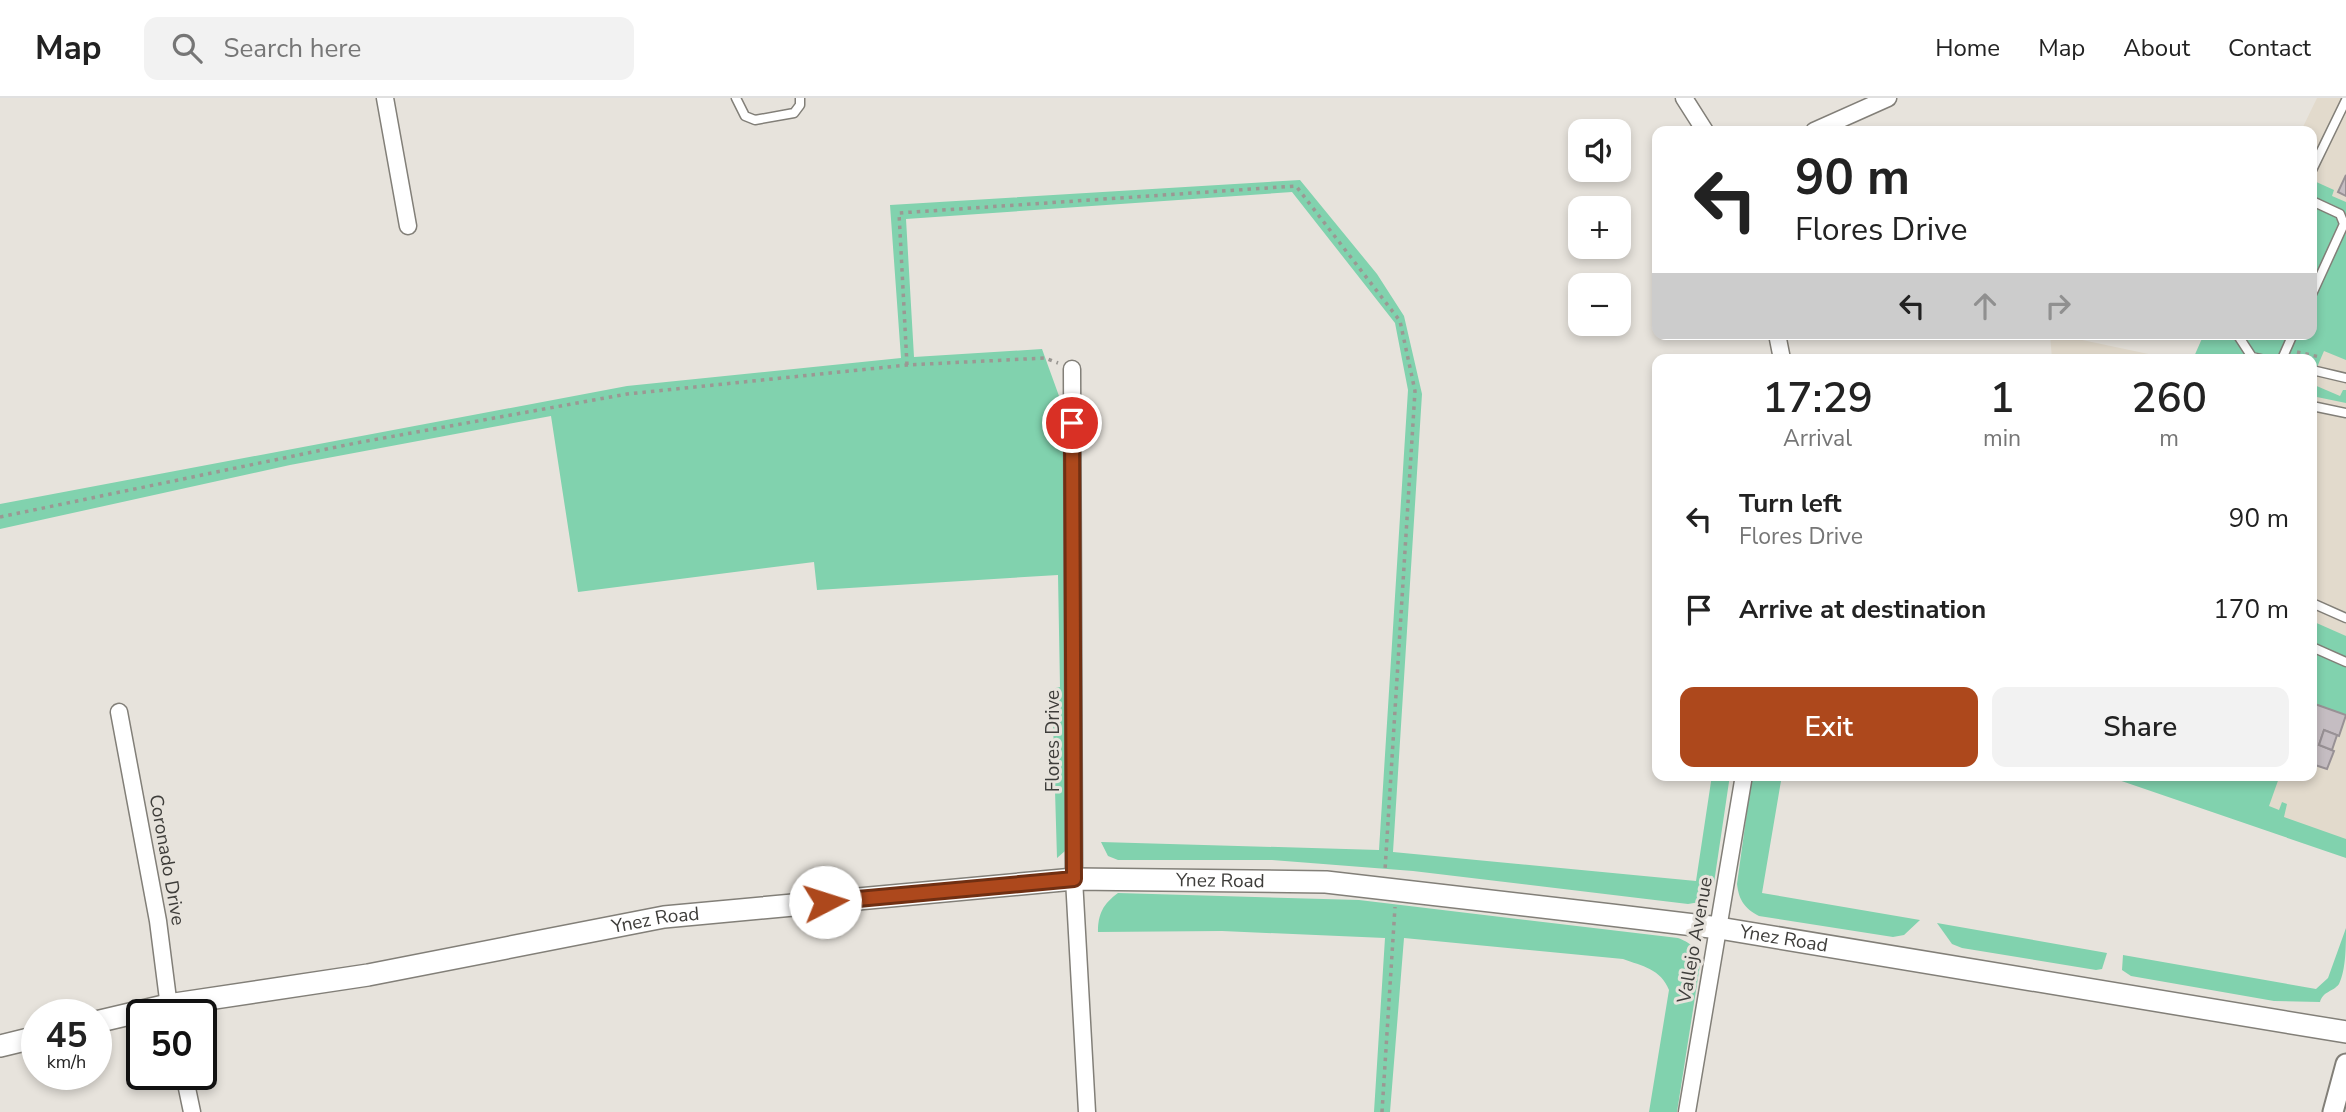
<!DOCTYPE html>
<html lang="en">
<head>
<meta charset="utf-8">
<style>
  :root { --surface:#fff; --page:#f2f2f2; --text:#222; --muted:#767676; --line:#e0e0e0; --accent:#ad481c }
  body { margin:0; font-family:"Nunito Sans",sans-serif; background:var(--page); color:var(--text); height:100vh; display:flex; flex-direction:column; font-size:26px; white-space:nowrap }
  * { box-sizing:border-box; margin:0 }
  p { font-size:23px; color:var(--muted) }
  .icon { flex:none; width:38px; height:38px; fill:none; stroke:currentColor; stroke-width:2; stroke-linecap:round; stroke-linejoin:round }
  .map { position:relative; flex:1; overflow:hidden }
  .drawer { position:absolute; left:1652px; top:256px; width:665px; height:427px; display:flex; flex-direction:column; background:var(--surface); border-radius:14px; box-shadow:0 4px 10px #0003 }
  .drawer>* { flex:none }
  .guide { position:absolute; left:1652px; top:28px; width:665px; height:214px; border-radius:14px; box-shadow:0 4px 10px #0003; background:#fff; color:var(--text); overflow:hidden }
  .controls { position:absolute; left:1568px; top:21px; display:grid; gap:14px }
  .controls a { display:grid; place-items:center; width:63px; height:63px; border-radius:14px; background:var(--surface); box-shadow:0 4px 10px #0003; font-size:35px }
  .speed { position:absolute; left:21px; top:901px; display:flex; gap:14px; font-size:35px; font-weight:700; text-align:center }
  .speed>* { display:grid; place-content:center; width:91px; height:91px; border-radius:50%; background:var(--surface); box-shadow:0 4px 10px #0003; line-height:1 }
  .speed small { font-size:18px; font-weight:400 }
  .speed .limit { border:4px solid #111; border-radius:10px; background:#fff; color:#111 }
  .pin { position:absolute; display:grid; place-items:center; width:60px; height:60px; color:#fff; margin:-30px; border:4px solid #fff; border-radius:50%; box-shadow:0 2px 7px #0007 }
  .me { position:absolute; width:77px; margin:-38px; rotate:85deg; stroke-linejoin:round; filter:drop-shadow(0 0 5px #0008) }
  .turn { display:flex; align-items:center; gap:24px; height:147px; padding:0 28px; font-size:32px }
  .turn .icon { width:91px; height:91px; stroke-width:2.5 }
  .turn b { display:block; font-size:49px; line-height:60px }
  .lanes { display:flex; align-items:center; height:66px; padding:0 28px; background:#0003; justify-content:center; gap:35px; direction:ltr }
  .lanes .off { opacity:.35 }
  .eta { display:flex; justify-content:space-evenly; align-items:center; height:119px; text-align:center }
  .eta b { font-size:42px; font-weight:600; line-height:49px }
  .action { display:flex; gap:14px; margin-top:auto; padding:14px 28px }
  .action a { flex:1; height:80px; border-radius:14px; background:var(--accent); color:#fff; font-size:28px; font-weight:600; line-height:80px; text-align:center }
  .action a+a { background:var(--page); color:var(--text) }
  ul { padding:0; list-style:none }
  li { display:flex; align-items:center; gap:21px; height:91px; padding:0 28px }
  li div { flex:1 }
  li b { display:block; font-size:26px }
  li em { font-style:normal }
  header { display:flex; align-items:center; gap:42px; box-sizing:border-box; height:98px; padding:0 35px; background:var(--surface); border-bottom:2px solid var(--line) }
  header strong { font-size:33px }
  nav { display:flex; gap:38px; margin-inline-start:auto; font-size:24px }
  .search { width:490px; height:63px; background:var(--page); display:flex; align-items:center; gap:18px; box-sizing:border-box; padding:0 24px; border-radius:14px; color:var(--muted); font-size:26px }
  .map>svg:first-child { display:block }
  .built { fill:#e2dacc }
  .green { fill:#81d2ae }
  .building { fill:#c5bdc2; stroke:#989195; stroke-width:2 }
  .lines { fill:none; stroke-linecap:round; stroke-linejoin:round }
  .service-casing { stroke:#827f78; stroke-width:11 }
  .minor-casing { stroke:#827f78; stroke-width:19 }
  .tertiary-casing { stroke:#827f78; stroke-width:23 }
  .secondary-casing { stroke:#827f78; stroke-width:24 }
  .path { stroke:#9b9893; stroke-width:3.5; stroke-dasharray:3.5 5; stroke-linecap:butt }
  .service { stroke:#fff; stroke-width:8 }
  .minor { stroke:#fff; stroke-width:16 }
  .tertiary { stroke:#fff; stroke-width:19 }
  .secondary { stroke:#fff; stroke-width:21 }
  .route-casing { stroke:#702f12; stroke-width:18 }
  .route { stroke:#ad481c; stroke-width:12 }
  .labels { text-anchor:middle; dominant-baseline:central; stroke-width:6; stroke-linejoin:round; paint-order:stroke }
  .street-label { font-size:19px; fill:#3e3d3a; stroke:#e7e3dc }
</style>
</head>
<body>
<header>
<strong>Map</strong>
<div class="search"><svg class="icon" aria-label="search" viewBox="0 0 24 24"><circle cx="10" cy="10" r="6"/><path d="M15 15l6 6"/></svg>Search here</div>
<nav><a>Home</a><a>Map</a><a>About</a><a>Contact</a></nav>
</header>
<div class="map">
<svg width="2346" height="1014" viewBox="0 0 2346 1014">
  <rect width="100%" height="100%" fill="#e7e3dc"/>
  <g class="built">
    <path d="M2317 0H2346V750L2136 677H2312V261H2193L2204 236H2312V33H2301Z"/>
    <path d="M2050 236H2054L2172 261H2052Z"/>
  </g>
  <g class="green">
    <path d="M1300 82 1377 176 1404 218 1422 296 1393 754 1696 783 1712 677H1730L1714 785 1700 804 1688 806 1413 773 1272 762H1118L1108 758 1101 744 1379 752 1408 292 1395 225 1292 94 906 121 914 259 1042 251 1059 298 1064 326 1070 741 1065 753 1057 760 1052 591 1060 589 1058 477 817 492 814 464 578 494 551 318 290 367 0 431V406L627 288 901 260 890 107Z"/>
    <path d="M2312 82 2334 92 2332 98 2346 104V262L2324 253 2312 281V261H2193L2204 236H2312Z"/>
    <path d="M2312 286 2340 298 2343 292H2346V305L2312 298Z"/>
    <path d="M2312 523 2346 538V617L2312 605Z"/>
    <path d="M1752 677H1782L1762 795 1920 822 1904 837 1893 839 1759 818C1744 810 1739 802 1737 786Z"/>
    <path d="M2104 677H2280L2269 708 2279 712 2282 704 2287 706 2284 719 2346 741V760Z"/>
    <path d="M1118 795 1359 802 1678 840C1693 846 1698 851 1700 867L1677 1014H1649L1669 892C1661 871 1642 868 1623 861L1404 840 1390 1014H1374L1385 840 1222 833 1098 834C1098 816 1103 806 1118 795Z"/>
    <path d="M1937 825 2107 855 2102 871 2096 872 1962 850 1952 846Z"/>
    <path d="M2346 830C2346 847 2346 872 2339 886 2333 894 2323 893 2320 904L2274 903 2131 878 2122 872 2123 857 2316 891 2328 880Z"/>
  </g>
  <g class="building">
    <path d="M2346 77V98L2338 94Z"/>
    <path d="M2312 605 2346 617 2339 638 2324 632 2319 647 2334 653 2327 671 2312 666Z"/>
    <path d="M2324 632 2337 637 2332 652 2319 647Z"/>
  </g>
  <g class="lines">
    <defs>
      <g id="service">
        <path d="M736 0 745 18 755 22 794 15 800 7V0"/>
        <path d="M2312 72 2346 2"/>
        <path d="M2312 103 2340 116 2344 126 2312 196"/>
        <path d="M2237 236 2252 259 2261 261"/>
        <path d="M2282 261 2293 236"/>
        <path d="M2312 272 2346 280"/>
        <path d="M2312 308 2346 315"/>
        <path d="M2312 505 2346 520"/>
        <path d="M2312 549 2346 564"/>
      </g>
      <g id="minor">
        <path d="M385 0 408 128"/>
        <path d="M1684 0 1705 33"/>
        <path d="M1814 33 1888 0"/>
        <path d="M1777 236 1782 261"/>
        <path d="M1072 271 1074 781 1087 1014"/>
        <path d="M119 614 158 823 170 917"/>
        <path d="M184 976 192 1014"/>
        <path d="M1687 1014 1744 677"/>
      </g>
      <path id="tertiary" d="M2333 1014 2346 966"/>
      <g id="secondary">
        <path id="s1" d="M96 924 168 907 368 877 664 819 1074 781 1326 784 1611 817 1719 830 2346 934"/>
        <path d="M0 948 37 939"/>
      </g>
    </defs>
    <use href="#service" class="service-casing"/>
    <use href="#minor" class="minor-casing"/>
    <use href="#tertiary" class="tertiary-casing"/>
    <use href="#secondary" class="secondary-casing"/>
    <g class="path">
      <path d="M2297 254 2320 259"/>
      <path d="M907 267 899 115 1296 88 1400 223 1415 293 1385 772"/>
      <path d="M0 419 356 345 627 296 907 267 1045 260 1058 265"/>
      <path d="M1382 1014 1395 809"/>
    </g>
    <use href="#service" class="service"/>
    <use href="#minor" class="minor"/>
    <use href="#tertiary" class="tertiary"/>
    <use href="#secondary" class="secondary"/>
  </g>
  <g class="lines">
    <defs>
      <path id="route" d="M825 804 1074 781 1072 325"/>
    </defs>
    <use href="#route" class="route-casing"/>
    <use href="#route" class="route"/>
  </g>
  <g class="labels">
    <g class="street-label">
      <text transform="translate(1053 643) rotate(-90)">Flores Drive</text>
      <text transform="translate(167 762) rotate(80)">Coronado Drive</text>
      <text stroke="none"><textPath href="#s1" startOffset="1136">Ynez Road</textPath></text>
      <text stroke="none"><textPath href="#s1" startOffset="569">Ynez Road</textPath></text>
      <text stroke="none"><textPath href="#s1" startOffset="1703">Ynez Road</textPath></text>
      <text transform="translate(1695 842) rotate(-80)">Vallejo Avenue</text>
    </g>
  </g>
</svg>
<div class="controls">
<a><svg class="icon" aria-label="sound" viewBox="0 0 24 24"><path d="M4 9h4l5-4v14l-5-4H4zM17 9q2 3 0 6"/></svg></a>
<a>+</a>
<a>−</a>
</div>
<div class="speed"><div>45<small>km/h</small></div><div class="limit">50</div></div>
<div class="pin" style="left:1072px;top:325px;background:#d93025"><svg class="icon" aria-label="arrive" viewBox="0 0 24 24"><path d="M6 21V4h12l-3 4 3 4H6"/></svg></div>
<svg class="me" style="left:825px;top:804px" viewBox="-20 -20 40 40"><circle r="19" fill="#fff"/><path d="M0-13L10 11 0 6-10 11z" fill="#ad481c"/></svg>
<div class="guide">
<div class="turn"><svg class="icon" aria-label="left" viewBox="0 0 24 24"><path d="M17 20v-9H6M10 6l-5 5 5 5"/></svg><div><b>90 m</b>Flores Drive</div></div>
<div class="lanes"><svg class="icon" aria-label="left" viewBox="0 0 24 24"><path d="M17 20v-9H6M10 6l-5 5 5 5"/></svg><svg class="icon off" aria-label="ahead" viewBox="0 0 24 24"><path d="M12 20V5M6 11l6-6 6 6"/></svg><svg class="icon off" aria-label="right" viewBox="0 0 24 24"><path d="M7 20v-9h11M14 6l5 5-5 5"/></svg></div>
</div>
<section class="drawer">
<div class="eta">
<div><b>17:29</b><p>Arrival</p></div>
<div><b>1</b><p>min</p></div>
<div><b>260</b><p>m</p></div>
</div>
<ul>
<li><svg class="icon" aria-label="left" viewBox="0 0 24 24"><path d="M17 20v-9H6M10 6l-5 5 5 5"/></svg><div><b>Turn left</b><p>Flores Drive</p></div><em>90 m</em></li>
<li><svg class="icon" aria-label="arrive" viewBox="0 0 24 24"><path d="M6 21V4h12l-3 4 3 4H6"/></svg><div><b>Arrive at destination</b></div><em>170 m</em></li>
</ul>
<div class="action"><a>Exit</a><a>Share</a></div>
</section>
</div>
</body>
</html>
